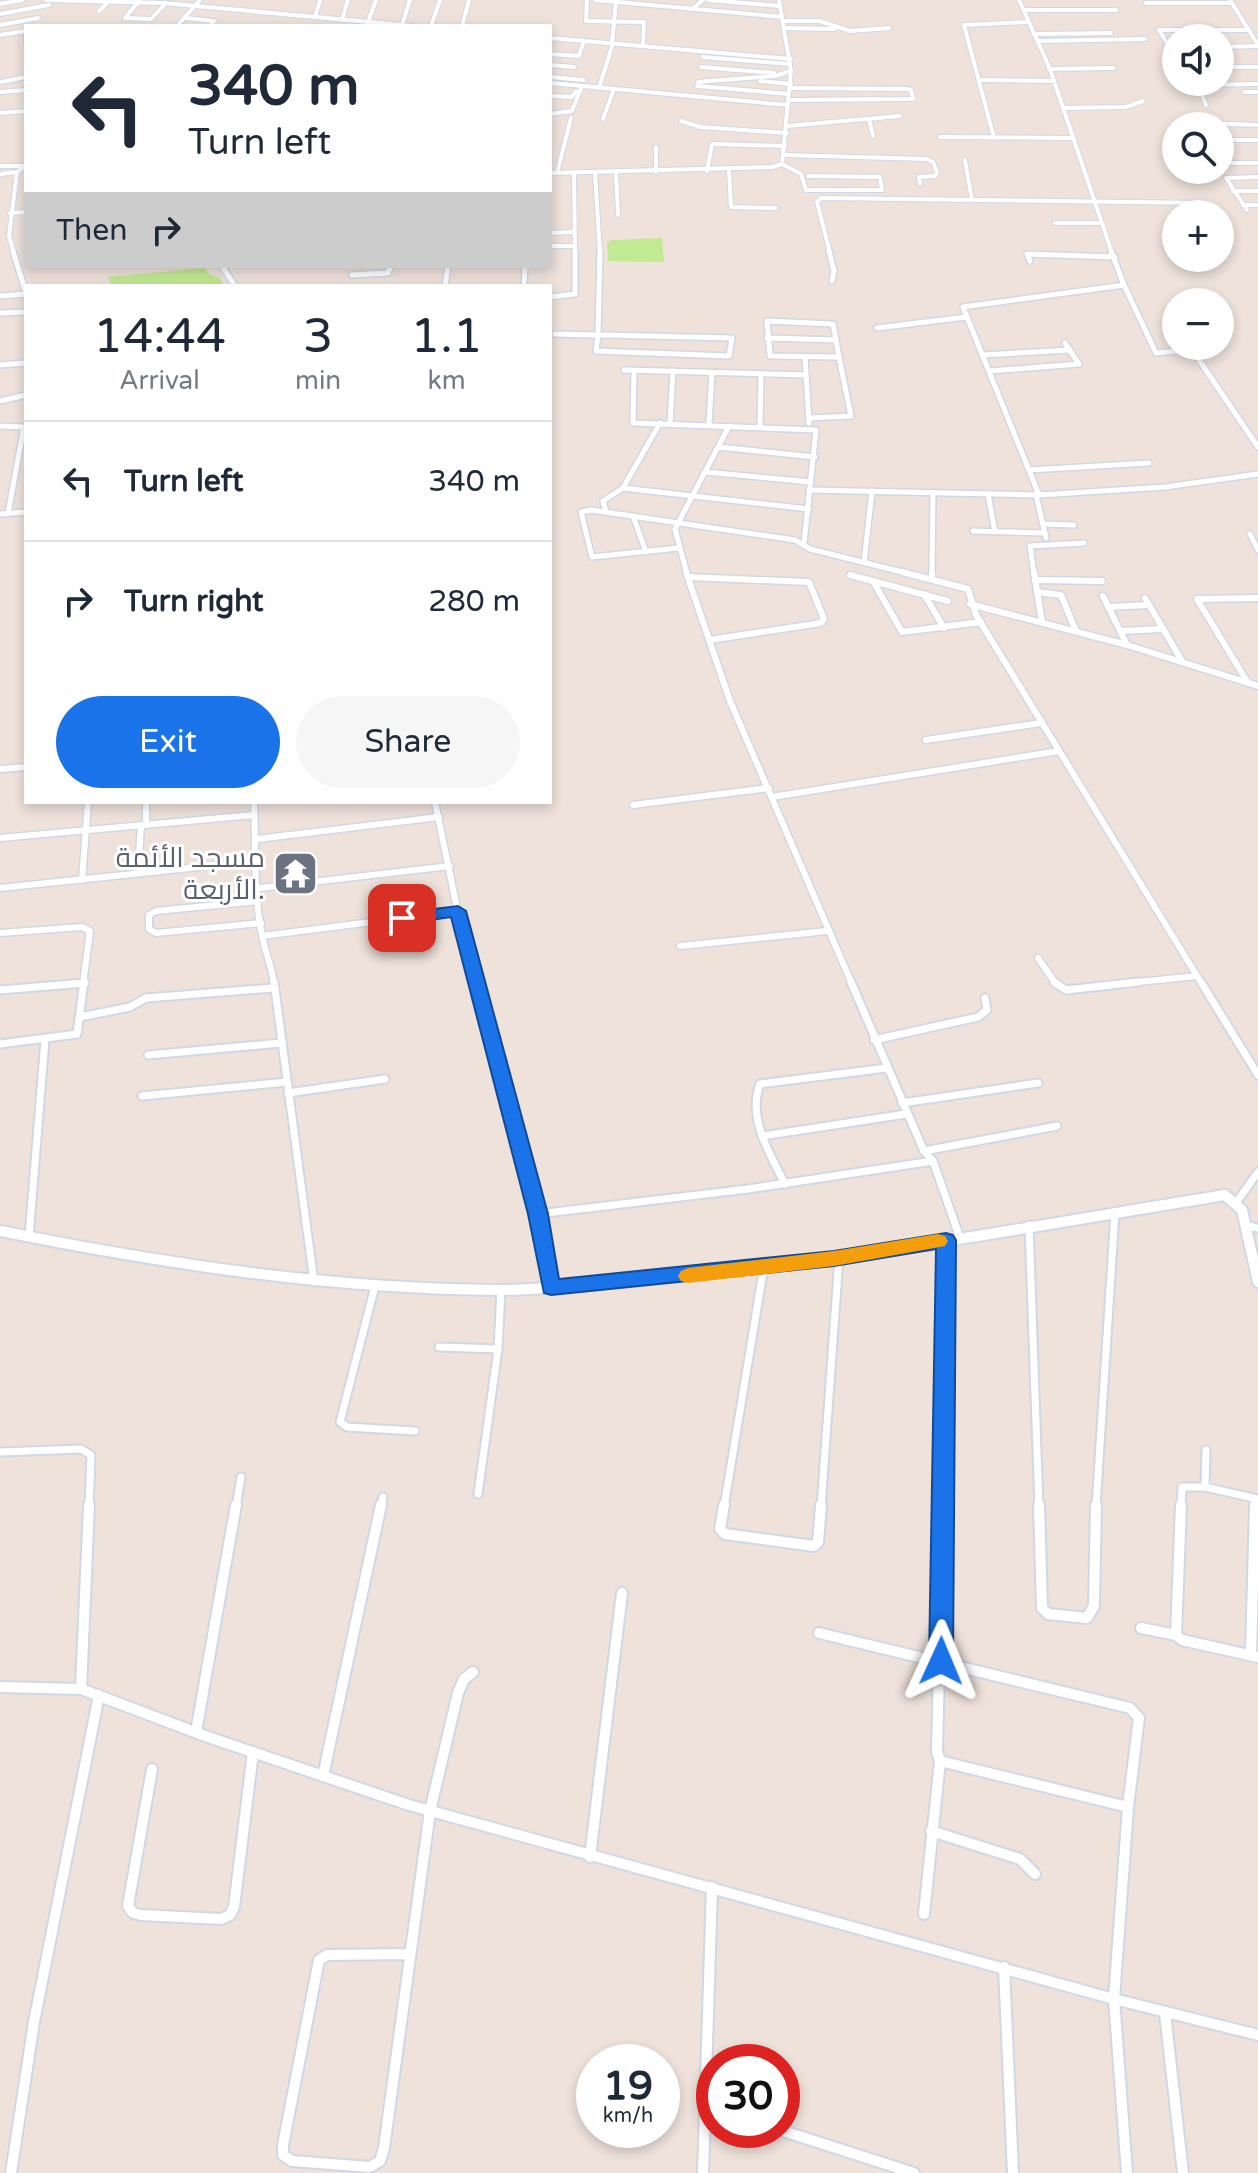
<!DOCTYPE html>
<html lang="en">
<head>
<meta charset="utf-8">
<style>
  :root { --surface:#fff; --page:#f6f6f7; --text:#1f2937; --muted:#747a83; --line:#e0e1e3; --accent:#1a73e8 }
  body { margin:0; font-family:"Varela Round",Cairo,sans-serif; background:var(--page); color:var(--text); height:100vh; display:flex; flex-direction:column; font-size:30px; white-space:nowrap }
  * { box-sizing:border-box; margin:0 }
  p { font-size:26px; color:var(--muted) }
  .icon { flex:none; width:44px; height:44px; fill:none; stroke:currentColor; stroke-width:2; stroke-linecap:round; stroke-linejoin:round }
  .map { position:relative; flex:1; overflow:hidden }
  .side { position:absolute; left:24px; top:284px; width:528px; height:520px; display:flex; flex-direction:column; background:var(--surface); border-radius:0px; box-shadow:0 4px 12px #0003 }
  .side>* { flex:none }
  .hud { position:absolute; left:24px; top:24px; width:528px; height:244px; border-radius:0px; box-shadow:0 4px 12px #0003; background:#fff; color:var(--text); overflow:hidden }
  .fabs { position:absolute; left:1162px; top:24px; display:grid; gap:16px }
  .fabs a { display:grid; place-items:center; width:72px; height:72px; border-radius:50%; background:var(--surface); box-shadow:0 4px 12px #0003; font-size:40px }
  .speed { position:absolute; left:576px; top:2044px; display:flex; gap:16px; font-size:40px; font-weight:700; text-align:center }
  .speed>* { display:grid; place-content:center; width:104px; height:104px; border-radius:50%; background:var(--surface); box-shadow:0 4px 12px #0003; line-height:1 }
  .speed small { font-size:20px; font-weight:400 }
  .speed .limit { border:12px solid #d22; background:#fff; color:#111 }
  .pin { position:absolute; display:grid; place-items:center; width:68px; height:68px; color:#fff; margin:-34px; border-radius:16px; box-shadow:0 4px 12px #0006 }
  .me { position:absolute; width:88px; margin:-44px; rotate:1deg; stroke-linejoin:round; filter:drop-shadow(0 0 6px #0008) }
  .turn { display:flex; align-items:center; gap:28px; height:168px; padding:0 32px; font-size:36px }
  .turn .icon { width:104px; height:104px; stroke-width:2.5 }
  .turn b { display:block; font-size:56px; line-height:68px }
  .then { display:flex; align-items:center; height:76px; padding:0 32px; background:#0003; gap:16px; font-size:30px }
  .eta { display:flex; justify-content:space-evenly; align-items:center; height:136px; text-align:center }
  .eta b { font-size:48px; font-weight:600; line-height:56px }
  .cta { display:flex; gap:16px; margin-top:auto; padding:16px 32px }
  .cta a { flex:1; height:92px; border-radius:48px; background:var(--accent); color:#fff; font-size:32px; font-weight:600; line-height:92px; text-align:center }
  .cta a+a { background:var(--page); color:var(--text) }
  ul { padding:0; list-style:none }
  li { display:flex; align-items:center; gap:24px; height:120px; padding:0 32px; border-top:2px solid var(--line) }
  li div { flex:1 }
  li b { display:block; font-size:30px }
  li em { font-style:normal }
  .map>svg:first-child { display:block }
  .green { fill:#c2e993 }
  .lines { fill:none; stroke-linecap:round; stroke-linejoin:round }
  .minor-far4-casing { stroke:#d0d8e5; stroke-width:6 }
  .minor-far3-casing { stroke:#d0d8e5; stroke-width:8 }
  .minor-far2-casing { stroke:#d0d8e5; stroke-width:9 }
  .minor-far1-casing { stroke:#d0d8e5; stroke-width:11 }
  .minor-casing { stroke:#d0d8e5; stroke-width:14 }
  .tertiary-casing { stroke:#d0d8e5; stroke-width:14 }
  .minor-far4 { stroke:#fff; stroke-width:4 }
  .minor-far3 { stroke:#fff; stroke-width:5 }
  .minor-far2 { stroke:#fff; stroke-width:6 }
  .minor-far1 { stroke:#fff; stroke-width:7 }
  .minor { stroke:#fff; stroke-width:10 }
  .tertiary { stroke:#fff; stroke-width:10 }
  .route { fill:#1a73e8; stroke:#114b97; stroke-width:2 }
  .slow { fill:#f59e0b }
  .labels { text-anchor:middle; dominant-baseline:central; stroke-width:6; stroke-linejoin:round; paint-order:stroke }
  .worship-label { font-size:28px; fill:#5b616d; stroke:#fff; text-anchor:end }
</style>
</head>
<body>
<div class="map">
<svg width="1258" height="2173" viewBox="0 0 1258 2173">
  <rect width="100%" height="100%" fill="#eee2db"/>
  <g class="green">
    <path d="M662 238 664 262 608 261 607 242 612 240Z"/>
    <path d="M204 268 209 274 220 278 223 285 112 286 108 277Z"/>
  </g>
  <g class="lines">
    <defs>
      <g id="minor-far4">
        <path d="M46 0 163 3 413 26"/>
        <path d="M587 0 586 21 644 22 643 44"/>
        <path d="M595 0 782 17"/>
        <path d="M708 0 779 6"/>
        <path d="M1019 0 1050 69 1112 253"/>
        <path d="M1230 0 1258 45"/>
        <path d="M139 1 125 18 151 19 166 3"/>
        <path d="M1146 3H1231"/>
        <path d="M0 4 22 0"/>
        <path d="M692 9 703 0"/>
        <path d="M1024 10H1116"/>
        <path d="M99 11 109 1"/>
        <path d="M0 14 49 5"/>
        <path d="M315 17 320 0"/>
        <path d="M185 18 214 21 210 26"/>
        <path d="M342 20 348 0"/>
        <path d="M783 21H820L850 31 889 28"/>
        <path d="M368 22 376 0"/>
        <path d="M0 25 38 18"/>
        <path d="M402 25 410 0"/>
        <path d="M177 26 200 0"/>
        <path d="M431 26 440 0"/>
        <path d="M462 26 469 0"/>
        <path d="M784 28 835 29"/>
        <path d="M1037 34 1111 33"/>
        <path d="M0 35 26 31"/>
        <path d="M26 37V42"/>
        <path d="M550 38 791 59"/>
        <path d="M1039 41 1145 39"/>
        <path d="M612 43 616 2"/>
        <path d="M1176 47 1169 46 1159 30H1249"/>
        <path d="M1220 47 1258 46"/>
        <path d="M550 54 579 56 584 41"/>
        <path d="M703 57 790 64"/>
        <path d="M550 65 574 67"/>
        <path d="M701 67 774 73"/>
        <path d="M1225 67H1258"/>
        <path d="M1049 69 1114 68"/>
        <path d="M550 77 584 80"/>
        <path d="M981 80 1053 81"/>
        <path d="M760 81 791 84"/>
        <path d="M1 82 26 77"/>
        <path d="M698 82 775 76 791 71"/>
        <path d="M550 83 787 105"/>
        <path d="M697 86 789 94"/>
        <path d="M599 88 613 43"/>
        <path d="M0 92 26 90"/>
        <path d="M1244 92H1258"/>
        <path d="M550 96 572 97 576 91"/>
        <path d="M788 100 913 99 911 90 907 89 791 88"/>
        <path d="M1206 105 1198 85 1258 84"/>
        <path d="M1063 108 1126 107 1143 101"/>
        <path d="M0 113 26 111"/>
        <path d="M550 114 572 111 582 86"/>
        <path d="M603 119 614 89"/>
        <path d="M869 119 873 136"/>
        <path d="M681 121 700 127 787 133"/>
        <path d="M1201 123 1258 125"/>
        <path d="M787 126 900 116"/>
        <path d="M940 137 1072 138"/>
        <path d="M994 138 964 25 1028 22"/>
        <path d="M1220 140H1258"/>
        <path d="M656 147V172"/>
        <path d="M785 155 926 159 933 162 937 172 935 176 919 177 920 184"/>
        <path d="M965 160 972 200"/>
        <path d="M1222 163H1258"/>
        <path d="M782 164 801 174 806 190H882L880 177 808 176"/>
        <path d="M0 166H24"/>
        <path d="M729 170 731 207 776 208"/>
        <path d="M707 171 712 144 785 146"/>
        <path d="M550 173 772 167 782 164 791 71 779 0"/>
        <path d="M557 173 571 118"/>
        <path d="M574 173 575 253"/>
        <path d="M595 173 600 253"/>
        <path d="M616 173 618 215"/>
        <path d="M0 174 17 172 25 166"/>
        <path d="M1233 191H1258"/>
        <path d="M1243 205H1258"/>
        <path d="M1247 210 1226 178 1258 177"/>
        <path d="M10 213 26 212"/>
        <path d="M1055 223H1099"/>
        <path d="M550 233 573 232"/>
        <path d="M550 246H574"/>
        <path d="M14 253 9 236 17 172"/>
        <path d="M830 253 817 202 821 198 1203 203"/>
      </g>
      <g id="minor-far3">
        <path d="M13 251 26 293"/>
        <path d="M829 251 834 271 832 281"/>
        <path d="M1030 261 1027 254 1115 257"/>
        <path d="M222 266 235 286"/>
        <path d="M352 275 388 273 391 266"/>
        <path d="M1124 285 1156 353 1205 348"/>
        <path d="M445 286 448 266"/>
        <path d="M524 286 525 266"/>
        <path d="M0 296 26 294"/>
        <path d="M550 297 575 294V251"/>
        <path d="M0 313 26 312"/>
        <path d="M767 321 833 324 839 357 770 356Z"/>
        <path d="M877 328 966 317"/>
        <path d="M555 334 598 335"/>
        <path d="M598 335H606L732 338 729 356 596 351Z"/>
        <path d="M598 335 600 251"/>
        <path d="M767 338 836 340"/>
        <path d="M1195 354 1258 447"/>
        <path d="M982 355 1070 350"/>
        <path d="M805 357 809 423"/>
        <path d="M0 365 26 363"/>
        <path d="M624 370 806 375"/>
        <path d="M634 370 633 423 816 430 804 543"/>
        <path d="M990 371 1079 364 1065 343"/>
        <path d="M0 401 26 395"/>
        <path d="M809 418 851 416 839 357"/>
        <path d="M660 423 623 488 809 509"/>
        <path d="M670 423 673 371"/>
        <path d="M709 424 712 372"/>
        <path d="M0 426 24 427 8 513"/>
        <path d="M760 426 761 374"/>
        <path d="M719 447 815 457"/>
        <path d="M1029 470 1149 463"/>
        <path d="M705 472 811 482"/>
        <path d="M809 490 1039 495 1165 487 1258 474"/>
        <path d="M988 494 995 532"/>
        <path d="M1036 495 1046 538"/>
        <path d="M1039 495 963 307 1124 285 1111 251"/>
        <path d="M606 512 603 501 623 488"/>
        <path d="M0 514 26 512"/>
        <path d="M633 516 646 552"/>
        <path d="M1043 524 1074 525"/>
        <path d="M973 531 1045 533"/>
        <path d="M1250 534 1258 550"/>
        <path d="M678 548 592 557 581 512 591 510 795 540 810 549 910 574"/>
        <path d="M864 563 872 491"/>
        <path d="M687 574 675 529 729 426"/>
        <path d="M932 574 933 492"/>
        <path d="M1034 574 1030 546 1084 543"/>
      </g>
      <g id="minor-far2">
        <path d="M686 572 730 701 852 984"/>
        <path d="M902 572 968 589 976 615 1202 984"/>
        <path d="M1034 572 1042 622"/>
        <path d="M850 575 948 601"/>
        <path d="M688 577 809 582 824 619 821 623 709 640"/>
        <path d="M932 579V572"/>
        <path d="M1035 580 1102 581"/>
        <path d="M873 581 902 632 981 622"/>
        <path d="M1037 592 1061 595 1076 631"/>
        <path d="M924 594 944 628"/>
        <path d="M1103 596 1127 645"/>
        <path d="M1145 598 1182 661"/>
        <path d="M970 604 1127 645 1258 686"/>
        <path d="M1108 607 1148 605"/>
        <path d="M1121 631 1163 629"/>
        <path d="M1248 683 1197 599 1258 598"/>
        <path d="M926 740 1041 723"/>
        <path d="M0 769 26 767"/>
        <path d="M772 797 1059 751"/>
        <path d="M146 802V825"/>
        <path d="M254 802C256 845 253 893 262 935 265 952 272 967 274 984"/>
        <path d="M435 802 459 918 477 984"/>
        <path d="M633 805 769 788"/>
        <path d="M0 838 254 815"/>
        <path d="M257 839 439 817"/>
        <path d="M138 872 141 825"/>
        <path d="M82 880 88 802"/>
        <path d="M0 888 256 861"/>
        <path d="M260 888 450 866"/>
        <path d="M258 901 156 911 149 915V929L156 933 261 923"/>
        <path d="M0 933 82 927 90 931 83 984"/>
        <path d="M262 936 458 911"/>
        <path d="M680 946 827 931"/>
        <path d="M1038 958 1056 984"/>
        <path d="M69 984 85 983"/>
        <path d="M1119 984 1197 976"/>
      </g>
      <g id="minor-far1">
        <path d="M274 982 314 1282"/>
        <path d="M476 982 538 1214 551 1288"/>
        <path d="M851 982 924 1151 933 1161 960 1238"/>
        <path d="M1054 982 1066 990 1138 982"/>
        <path d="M1201 982 1258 1075"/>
        <path d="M0 990 85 983"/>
        <path d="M80 1017 130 1007 146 998 273 988"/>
        <path d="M874 1040 978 1017 987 1010 985 998"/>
        <path d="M0 1044 77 1034 84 982"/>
        <path d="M148 1055 281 1043"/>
        <path d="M288 1093 385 1079"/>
        <path d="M142 1096 287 1082"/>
        <path d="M902 1103 1038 1083"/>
        <path d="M762 1136 906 1114"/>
        <path d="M924 1151 1057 1126"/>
        <path d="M785 1184C770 1154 747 1118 760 1084L886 1068"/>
        <path d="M1238 1200 1258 1172"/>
        <path d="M538 1214 748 1189 933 1161"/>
        <path d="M1029 1225 1039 1507"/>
        <path d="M1249 1226 1258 1228"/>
        <path d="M29 1236 45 1040"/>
        <path d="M375 1286 340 1422 347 1427 415 1431"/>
        <path d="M439 1347 498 1349"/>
        <path d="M1206 1450 1205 1487 1258 1499"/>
        <path d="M0 1452 81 1449 91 1455 89 1507"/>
        <path d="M478 1494 498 1349 501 1290"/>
        <path d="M236 1507 241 1477"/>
        <path d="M381 1507 383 1497"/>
        <path d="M724 1507 764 1266"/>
        <path d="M821 1507 839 1258"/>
        <path d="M943 1507 946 1240"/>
        <path d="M1096 1507 1115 1212"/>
        <path d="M1181 1507 1182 1487H1205"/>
        <path d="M1255 1507V1499"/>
      </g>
      <g id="minor">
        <path d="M724 1505 720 1529 725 1534 814 1546 818 1542 821 1505"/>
        <path d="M943 1505 937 1752 940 1761 1128 1807 1114 1999 1127 2173"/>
        <path d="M1039 1505 1042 1608 1048 1614 1087 1618 1094 1606 1096 1505"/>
        <path d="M1181 1505 1176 1635 1182 1640 1258 1657"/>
        <path d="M1141 1628 1176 1635"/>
        <path d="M819 1633 1130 1708 1139 1718 1128 1807"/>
        <path d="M1251 1655 1255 1505"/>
        <path d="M0 1687 81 1689 208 1737 409 1805 1114 1999 1258 2035"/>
        <path d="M81 1689 89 1505"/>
        <path d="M196 1732 236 1505"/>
        <path d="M152 1769 128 1906 133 1913 141 1915 221 1919 230 1915 234 1907 253 1752"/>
        <path d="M323 1776 381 1505"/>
        <path d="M931 1831 1020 1859 1035 1874"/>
        <path d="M590 1857 622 1593"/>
        <path d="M924 1914 940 1761"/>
        <path d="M410 1954 327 1955 319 1960 283 2145V2155L292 2161 370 2167 380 2161 384 2148 430 1811 458 1693 464 1679 473 1672"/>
        <path d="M1004 1967 1013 2173"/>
        <path d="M1165 2013 1183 2173"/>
        <path d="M780 2130 914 2173"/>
        <path d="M11 2173 34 2022 99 1695"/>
        <path d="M703 2173 712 1887"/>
      </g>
      <path id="tertiary" d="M0 1231C165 1264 330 1289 499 1290 542 1290 586 1284 629 1280 829 1265 1027 1227 1225 1195L1242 1210 1258 1282"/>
    </defs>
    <use href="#minor-far4" class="minor-far4-casing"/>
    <use href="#minor-far3" class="minor-far3-casing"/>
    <use href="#minor-far2" class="minor-far2-casing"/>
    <use href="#minor-far1" class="minor-far1-casing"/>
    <use href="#minor" class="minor-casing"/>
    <use href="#tertiary" class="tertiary-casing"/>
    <use href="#minor-far4" class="minor-far4"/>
    <use href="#minor-far3" class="minor-far3"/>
    <use href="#minor-far2" class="minor-far2"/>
    <use href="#minor-far1" class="minor-far1"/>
    <use href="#minor" class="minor"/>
    <use href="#tertiary" class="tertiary"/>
  </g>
  <path class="route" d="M458 906 466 911 548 1214 559 1279 834 1251 946 1233 953 1235 956 1240 953 1661 949 1668 941 1671 933 1668 929 1661 936 1249 834 1266 551 1295 544 1293 528 1214 451 917 402 924 394 918 402 913Z"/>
  <path class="slow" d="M938 1234 945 1236 948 1241 945 1246 834 1266 688 1283 681 1281 678 1276 681 1271 688 1268 834 1251Z"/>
  <defs>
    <symbol id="temple-square" viewBox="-11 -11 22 22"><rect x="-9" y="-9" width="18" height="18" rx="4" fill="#6b7280" stroke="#fff"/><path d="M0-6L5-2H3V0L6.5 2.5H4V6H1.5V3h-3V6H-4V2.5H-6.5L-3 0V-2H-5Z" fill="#fff"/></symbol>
  </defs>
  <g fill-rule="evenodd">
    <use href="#temple-square" x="270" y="848" width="51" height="51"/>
  </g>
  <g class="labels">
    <g class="worship-label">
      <text x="265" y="858">مسجد الأئمة<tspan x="265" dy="32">الأربعة.</tspan></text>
    </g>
  </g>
</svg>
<div class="fabs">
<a><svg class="icon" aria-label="sound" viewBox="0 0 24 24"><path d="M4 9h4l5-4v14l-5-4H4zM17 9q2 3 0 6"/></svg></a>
<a><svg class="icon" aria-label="search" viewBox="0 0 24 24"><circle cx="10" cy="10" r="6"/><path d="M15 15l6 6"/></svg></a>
<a>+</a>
<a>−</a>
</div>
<div class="speed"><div>19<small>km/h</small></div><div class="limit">30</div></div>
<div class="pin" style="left:402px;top:918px;background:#d93025"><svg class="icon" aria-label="arrive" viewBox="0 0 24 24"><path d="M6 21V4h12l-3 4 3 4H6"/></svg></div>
<svg class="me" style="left:941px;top:1661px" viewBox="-20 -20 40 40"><path d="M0-17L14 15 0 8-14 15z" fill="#1a73e8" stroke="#fff" stroke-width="4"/></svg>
<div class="hud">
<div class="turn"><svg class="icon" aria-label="left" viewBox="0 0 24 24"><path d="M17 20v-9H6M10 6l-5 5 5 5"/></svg><div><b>340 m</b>Turn left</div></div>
<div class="then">Then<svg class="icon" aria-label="right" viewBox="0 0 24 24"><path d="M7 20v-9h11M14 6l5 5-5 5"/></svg></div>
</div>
<section class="side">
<div class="eta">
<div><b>14:44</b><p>Arrival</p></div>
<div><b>3</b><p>min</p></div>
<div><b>1.1</b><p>km</p></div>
</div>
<ul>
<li><svg class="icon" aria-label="left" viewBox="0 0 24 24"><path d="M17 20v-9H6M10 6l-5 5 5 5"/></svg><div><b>Turn left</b></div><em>340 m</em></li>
<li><svg class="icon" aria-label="right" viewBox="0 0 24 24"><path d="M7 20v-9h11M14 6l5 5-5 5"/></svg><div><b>Turn right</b></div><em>280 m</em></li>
</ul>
<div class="cta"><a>Exit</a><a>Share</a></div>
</section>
</div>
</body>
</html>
